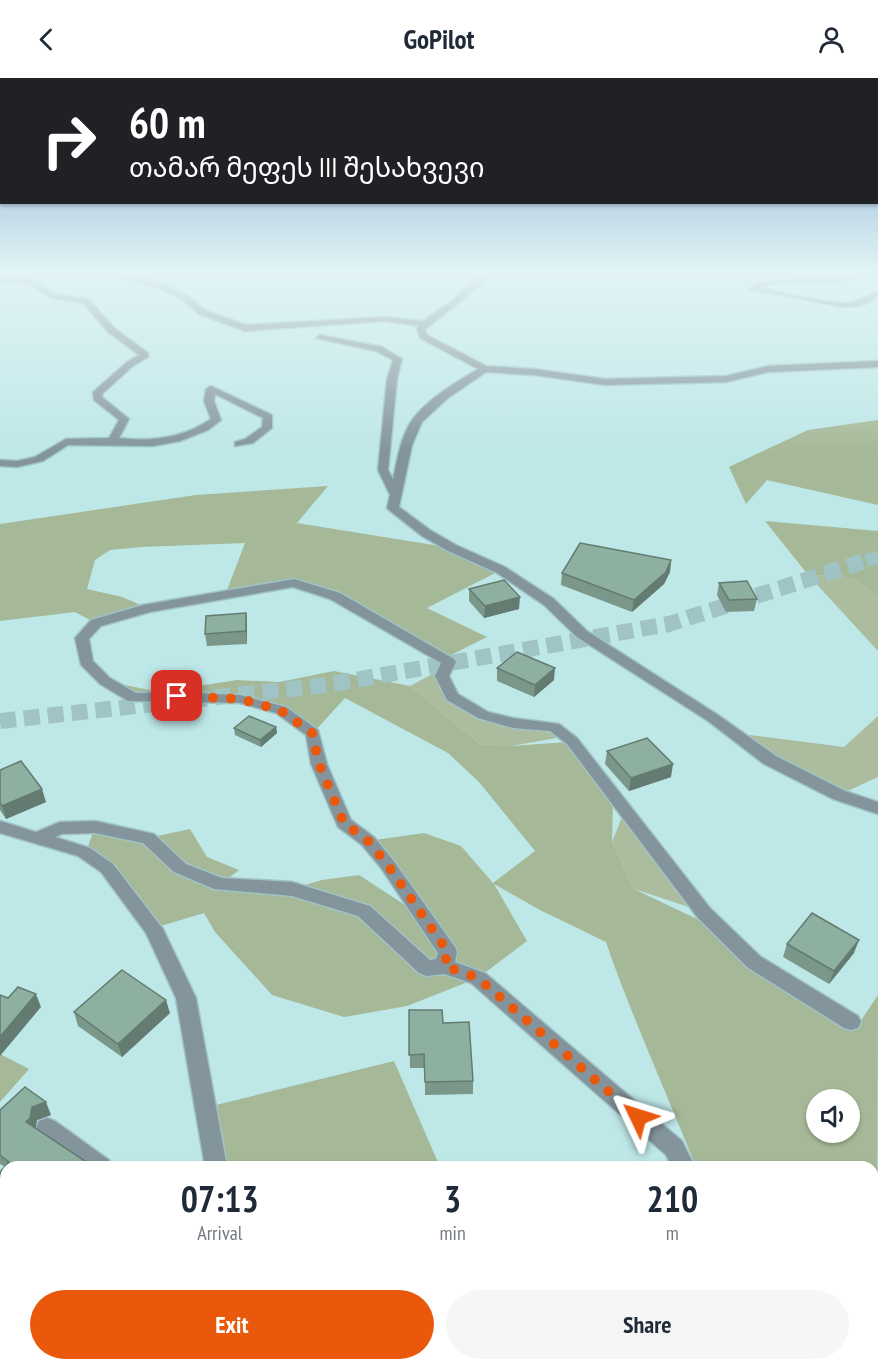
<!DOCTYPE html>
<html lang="en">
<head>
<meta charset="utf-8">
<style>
  :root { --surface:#fff; --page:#f6f6f7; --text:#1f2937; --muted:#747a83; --accent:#ea580c }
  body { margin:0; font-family:"PT Sans Narrow","Noto Sans Georgian",sans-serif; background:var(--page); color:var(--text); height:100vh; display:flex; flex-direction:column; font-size:22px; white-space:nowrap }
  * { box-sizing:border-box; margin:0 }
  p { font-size:20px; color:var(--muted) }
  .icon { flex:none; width:33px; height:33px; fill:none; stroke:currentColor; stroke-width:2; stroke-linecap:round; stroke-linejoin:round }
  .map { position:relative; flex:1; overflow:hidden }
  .drawer { position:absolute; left:0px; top:1083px; width:879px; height:210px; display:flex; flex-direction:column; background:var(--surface); border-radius:18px 18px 0 0; box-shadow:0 2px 4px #0004 }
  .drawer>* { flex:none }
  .top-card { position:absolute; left:0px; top:0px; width:879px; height:126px; box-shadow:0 2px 4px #0004; background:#202124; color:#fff; overflow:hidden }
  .controls { position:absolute; left:806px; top:1011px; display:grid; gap:12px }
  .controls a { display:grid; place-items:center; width:54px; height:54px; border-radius:50%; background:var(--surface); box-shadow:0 2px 4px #0004; font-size:30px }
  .pin { position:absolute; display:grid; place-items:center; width:51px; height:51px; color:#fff; margin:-26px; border-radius:12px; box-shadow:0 3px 9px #0006 }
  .me { position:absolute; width:66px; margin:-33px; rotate:311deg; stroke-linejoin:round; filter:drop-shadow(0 0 4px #0008) }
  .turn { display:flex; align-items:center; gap:21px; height:126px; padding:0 30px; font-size:27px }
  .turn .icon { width:78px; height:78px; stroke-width:2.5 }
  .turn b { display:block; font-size:42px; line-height:51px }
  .eta { display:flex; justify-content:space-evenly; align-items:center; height:102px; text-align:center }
  .eta b { font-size:36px; font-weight:700; line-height:42px }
  .button { display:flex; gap:12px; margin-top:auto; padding:12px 30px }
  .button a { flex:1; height:69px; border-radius:36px; background:var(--accent); color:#fff; font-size:24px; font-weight:700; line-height:69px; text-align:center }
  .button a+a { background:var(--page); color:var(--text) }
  header { display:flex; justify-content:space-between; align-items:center; height:78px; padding:0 30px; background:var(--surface); font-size:27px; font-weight:700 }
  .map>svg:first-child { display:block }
  .green { fill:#abbd9e }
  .forest { fill:#a5b897; fill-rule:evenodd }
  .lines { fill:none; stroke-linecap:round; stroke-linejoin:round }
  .highway-tunnel-far1 { stroke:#a0c4c5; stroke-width:13; stroke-dasharray:13 7; stroke-linecap:butt }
  .highway-tunnel { stroke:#a0c4c5; stroke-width:16; stroke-dasharray:16 8; stroke-linecap:butt }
  .minor-casing { stroke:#a0c4c5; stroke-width:3 }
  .path { stroke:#799697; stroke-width:6; stroke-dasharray:4.5 7; stroke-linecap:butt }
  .minor { fill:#84949d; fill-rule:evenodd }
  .wall { fill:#7a978a }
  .shaded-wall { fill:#637b70 }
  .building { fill:#8eb0a0; stroke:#637b70; stroke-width:1.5 }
  .route { stroke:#ea580c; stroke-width:10; stroke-dasharray:0 18 }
</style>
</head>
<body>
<header><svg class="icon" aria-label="back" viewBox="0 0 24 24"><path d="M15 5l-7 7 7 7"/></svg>GoPilot<svg class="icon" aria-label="person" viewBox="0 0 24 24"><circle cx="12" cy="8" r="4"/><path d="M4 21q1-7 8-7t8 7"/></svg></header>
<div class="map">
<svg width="878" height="1293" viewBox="0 0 878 1293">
  <rect width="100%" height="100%" fill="#bee7e8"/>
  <g class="green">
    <path d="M833 497 860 503 878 519V573L809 498Z"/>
    <path d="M438 593 439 598 482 639 552 651 562 659 511 668 480 666 410 608Z"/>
    <path d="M878 638V699L839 717 734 655 844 669Z"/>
    <path d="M622 739 692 830 634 811 612 764Z"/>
    <path d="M878 1201V1277L873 1279V1207Z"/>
  </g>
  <g class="forest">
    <path d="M878 342V427L767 402 746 426 729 389 808 352Z"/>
    <path d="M328 408 297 445 452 470 501 492 427 530 487 559 447 579 335 518 294 505 226 515 245 465 141 469 110 472 95 482 87 511 122 519 148 530 96 545 75 534 0 543V446L196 417Z"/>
    <path d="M765 443 878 453V519L859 503 833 497 809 498Z"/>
    <path d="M334 593 410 608 480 666 511 668 568 664 613 725 612 764 634 811 699 842 747 886 856 950 878 917 877 1205 873 1206V1089H696C666 1013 632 940 606 864L540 832 494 806 527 863 478 900 407 928 344 939 272 917 215 854 204 835 154 850 86 774 95 749 148 760 190 751 207 779 239 792 221 806 292 811 322 802 359 797 425 840 368 763 424 755 461 768 493 805 535 773 479 704 448 675 345 620 313 655 281 632 240 621 133 620 105 603 159 614 237 602 279 604ZM816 1022H849V1054H816Z"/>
    <path d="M0 976 29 991 0 1024Z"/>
    <path d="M394 983 440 1089H220L208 1029Z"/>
    <path d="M376 1287H502L498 1293H388Z"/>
  </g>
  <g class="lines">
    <path class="highway-tunnel-far1" d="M866 483 878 479"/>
    <path class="highway-tunnel" d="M0 643 327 607 669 546 871 481"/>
    <defs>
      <g id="minor">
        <path d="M96 193H108L159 204 187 217 205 232 246 247 385 239 423 243 453 222 482 195 495 193 459 225 425 251 427 257 486 288 534 291 605 301 726 298 768 288 878 283V289L768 294 726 304 605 307 534 297 486 294 448 320 422 344 412 367 399 429 430 452 456 467 505 489 554 521 587 553 718 637 776 678 845 713 878 724V736L833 721 764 686 708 643 577 559 544 527 497 495 448 473 422 458 389 432 387 430 390 417 378 392 387 301 393 282 376 273 316 260 320 257 382 269 402 281 397 301 388 392 393 401C397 383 400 363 409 347 423 323 454 306 478 291L420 260 417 251 419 248 385 243 245 253 199 236 181 221 153 208Z"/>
        <path d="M857 193H865C840 217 789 195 760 210 787 215 816 223 844 225 858 225 871 214 878 215 873 228 855 229 842 229L749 211 761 204 849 198Z"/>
        <path d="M0 199 33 202 56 216 89 221 114 250 148 275V279L133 288 103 315 102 319 129 341 119 360C152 364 183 360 211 341L204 323 206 311 211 308 272 337V350L253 365 235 368V364L245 361 262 349 263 340 215 316 214 323 221 342 208 352 180 363 153 368 68 367 43 383 17 389 0 388V382L17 383 35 379 66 361 109 360 119 342 94 322 93 314 127 284 139 277 108 254 83 225 51 220 28 206 0 203Z"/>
        <path d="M294 501 340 515 454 581 456 584 449 598 458 616 488 634 513 640 559 646 577 660 710 830 761 879 858 938 861 944 858 950 851 952 844 950 747 889 698 840 567 666 550 653 513 650 478 640 447 622 435 598 441 585 330 521 293 509 150 534 101 548 89 561 93 583 110 600 136 615 177 614 240 617 286 629 318 652 327 686 351 742 374 759 393 782 455 869 457 874 455 884 485 895 682 1063 695 1089H672L666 1077 471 905 444 896 426 898 419 895 358 838 292 818 214 811 174 794 143 765 95 755 62 756 55 759 90 770 113 786 163 851 196 920 227 1089H205L176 920 146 855 101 794 78 778 0 755V743L36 754 60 744 95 743 154 756 186 786 222 800 292 804 370 828 430 882 436 881 438 875 381 790 362 767 338 749 311 686 306 657 276 635 240 625 128 623 100 606 81 587 75 560 91 542 143 527Z"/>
        <path d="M47 1040 55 1043 109 1082 112 1089H83L39 1057 36 1050 39 1043Z"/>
        <rect x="229" y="1287" width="26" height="6"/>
      </g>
    </defs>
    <use href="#minor" class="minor-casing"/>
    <path class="path" d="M574 1293 584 1287"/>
    <use href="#minor" class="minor"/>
  </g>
  <g class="wall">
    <path d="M671 482 670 494 664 506 632 534 561 507 562 495Z"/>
    <path d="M719 505 757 521 754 533 726 534 717 517Z"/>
    <path d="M469 511 519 531 484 540 469 523Z"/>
    <path d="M246 535 247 547V566L207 568 205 556Z"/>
    <path d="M497 590 554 602 534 619 497 603Z"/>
    <path d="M276 649 277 655 261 669 235 657 234 650Z"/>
    <path d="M607 673 671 699 629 713 605 686Z"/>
    <path d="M0 692 46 724 6 741 0 732Z"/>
    <path d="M787 866 854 875 829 906 783 879Z"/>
    <path d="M409 932 443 945 473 1003V1016L425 1017V990H410Z"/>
    <path d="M74 934 170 935 122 979 78 948Z"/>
    <path d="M0 1032 51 1037 37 1042 35 1050 6 1089V1128L0 1124V1094L5 1089 0 1086Z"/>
  </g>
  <g class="shaded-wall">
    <path d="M671 482 670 494 664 506 632 534 634 522Z"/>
    <path d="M520 519 519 531 484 540 485 528Z"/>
    <path d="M246 535 247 547V566L246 553Z"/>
    <path d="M555 590 554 602 534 619 535 607Z"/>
    <path d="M276 649 277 655 261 669 260 662Z"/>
    <path d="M673 686 671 699 629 713 631 700Z"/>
    <path d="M42 711 46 724 6 741 2 728Z"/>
    <path d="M859 862 854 875 829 906 834 893Z"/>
    <path d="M36 916 41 929 0 978V959Z"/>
    <path d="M166 922 170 935 122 979 118 966Z"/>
    <path d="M46 1024 51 1037 37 1042 35 1053 26 1044 32 1029Z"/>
  </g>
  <g class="building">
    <path d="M580 465 671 482 666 494 634 522 562 495Z"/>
    <path d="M504 502 520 519 485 528 469 511Z"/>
    <path d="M747 503 757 521 729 522 719 505Z"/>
    <path d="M246 535V553L205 556 206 538Z"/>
    <path d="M517 574 555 590 535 607 497 590Z"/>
    <path d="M249 638 276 649 260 662 234 650Z"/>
    <path d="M647 660 673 686 631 700 607 673Z"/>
    <path d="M21 683 42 711 2 728 0 725V692Z"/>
    <path d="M812 835 859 862 834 893 787 866Z"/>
    <path d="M122 892 166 922 118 966 74 934Z"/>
    <path d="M18 909 36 916 0 959V917L8 920Z"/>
    <path d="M409 932H442L443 945 469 944 473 1003 425 1004 424 976 409 977Z"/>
    <path d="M25 1009 46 1024 32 1029 30 1040 26 1044 94 1089H6V1119L0 1115V1094L9 1084 0 1077V1032Z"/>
  </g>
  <linearGradient id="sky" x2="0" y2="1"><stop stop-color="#7ba3cf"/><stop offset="0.52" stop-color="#e2f4f5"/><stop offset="1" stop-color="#e2f4f5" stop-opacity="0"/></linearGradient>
  <rect width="878" height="374" fill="url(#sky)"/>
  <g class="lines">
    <path class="route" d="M177 618 240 621 280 632 312 655 319 686 344 745 368 763 387 786 448 874 444 888 478 900 638 1039"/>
  </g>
</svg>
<div class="controls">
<a><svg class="icon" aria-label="sound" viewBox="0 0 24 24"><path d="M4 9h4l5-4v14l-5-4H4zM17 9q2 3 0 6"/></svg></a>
</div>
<div class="pin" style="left:177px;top:618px;background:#d93025"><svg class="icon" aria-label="arrive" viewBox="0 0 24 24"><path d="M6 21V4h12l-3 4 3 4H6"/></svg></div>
<svg class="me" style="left:638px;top:1039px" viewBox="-20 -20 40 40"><path d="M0-17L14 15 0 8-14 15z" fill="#ea580c" stroke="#fff" stroke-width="4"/></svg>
<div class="top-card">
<div class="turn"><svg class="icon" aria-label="right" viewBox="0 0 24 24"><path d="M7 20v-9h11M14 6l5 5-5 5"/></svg><div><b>60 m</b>თამარ მეფეს III შესახვევი</div></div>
</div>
<section class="drawer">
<div class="eta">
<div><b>07:13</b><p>Arrival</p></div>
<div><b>3</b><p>min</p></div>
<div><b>210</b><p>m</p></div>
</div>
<div class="button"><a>Exit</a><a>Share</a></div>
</section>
</div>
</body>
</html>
